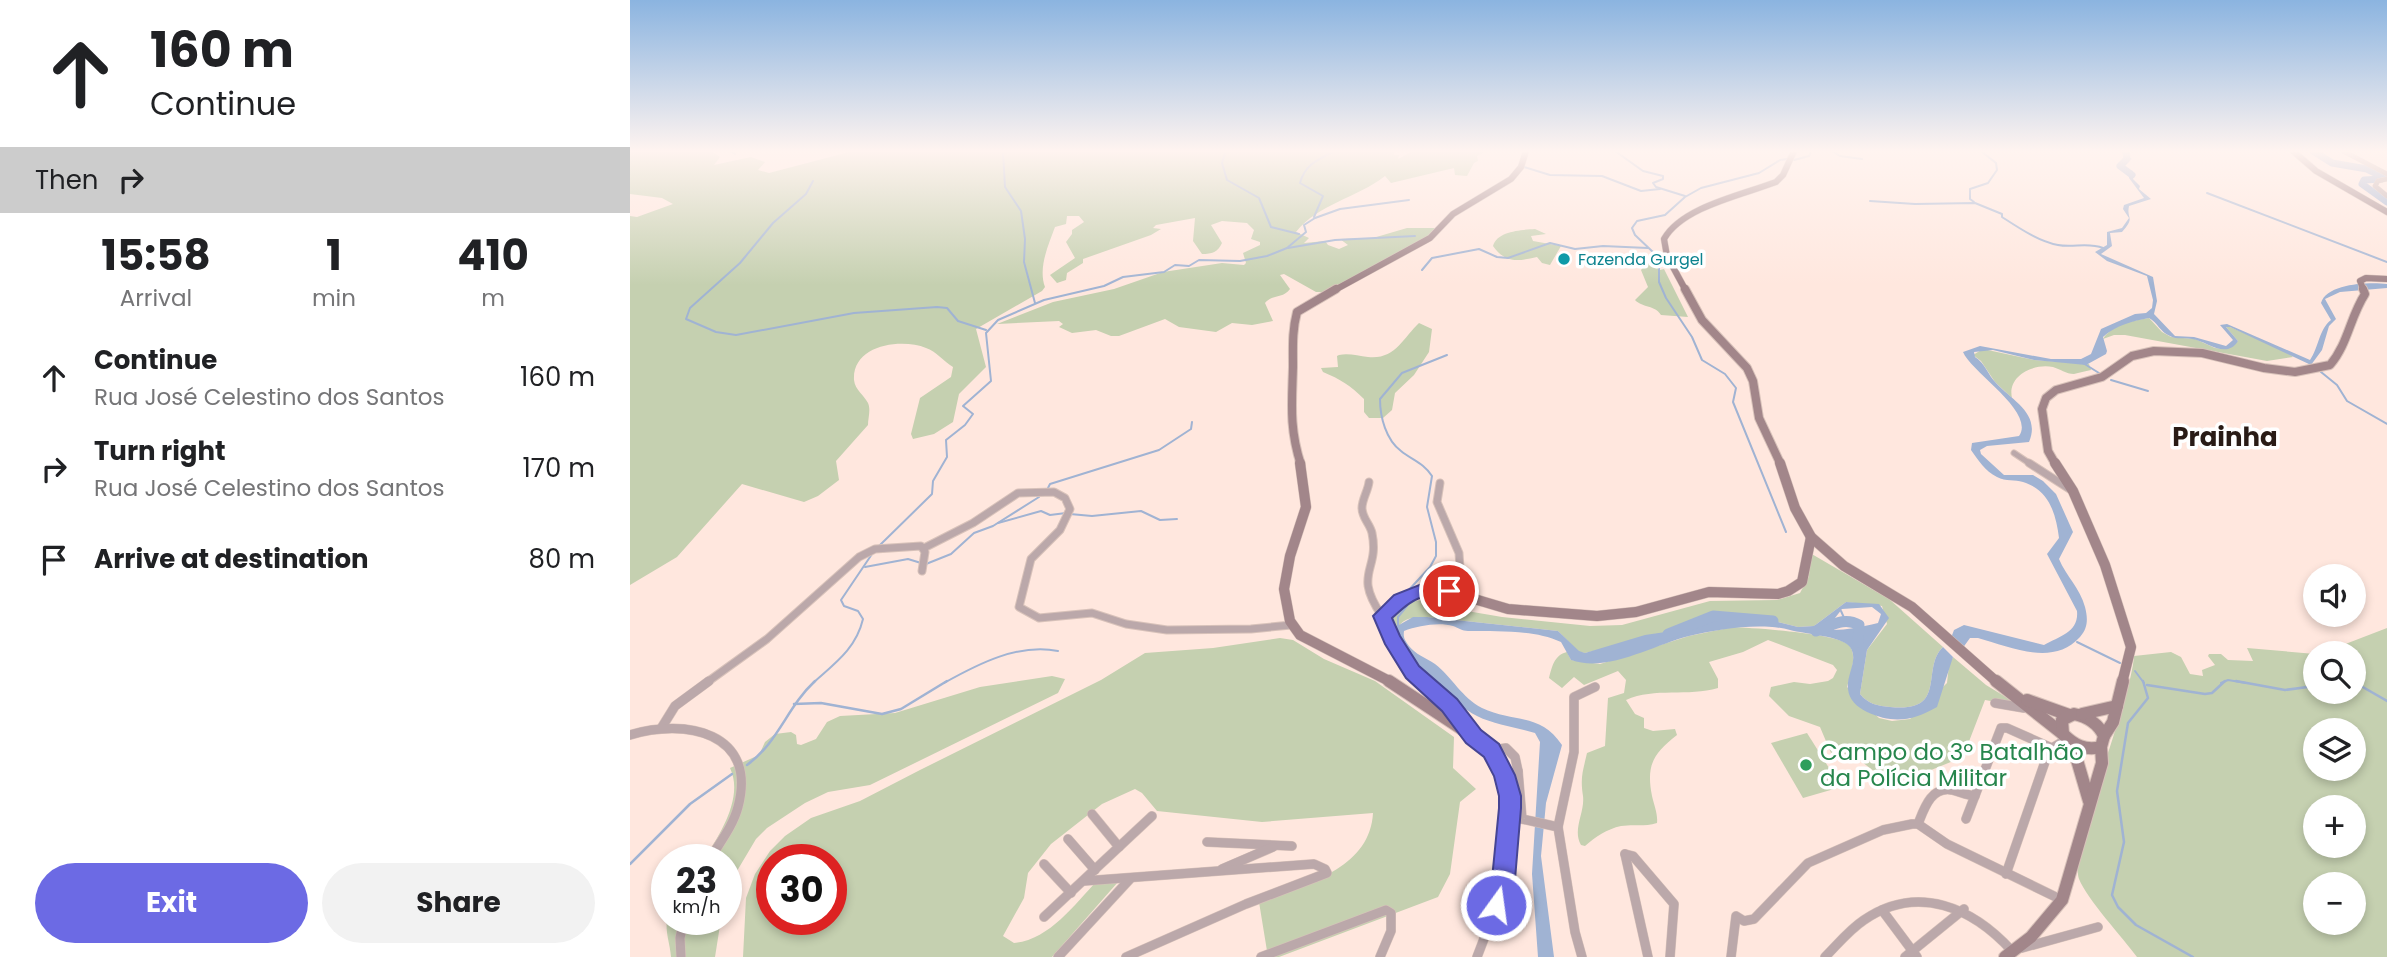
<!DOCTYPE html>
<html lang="en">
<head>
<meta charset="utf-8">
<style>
  :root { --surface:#fff; --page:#f2f2f2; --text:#202124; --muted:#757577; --accent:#6c6ae4 }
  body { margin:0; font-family:Poppins,sans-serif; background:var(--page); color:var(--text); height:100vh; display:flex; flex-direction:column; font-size:26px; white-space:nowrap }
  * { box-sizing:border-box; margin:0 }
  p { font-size:23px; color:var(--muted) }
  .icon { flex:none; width:38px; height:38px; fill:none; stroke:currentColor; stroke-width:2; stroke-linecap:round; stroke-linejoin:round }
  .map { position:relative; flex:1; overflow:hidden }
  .side { display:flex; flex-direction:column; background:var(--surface); width:630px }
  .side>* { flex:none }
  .hud { background:#fff; color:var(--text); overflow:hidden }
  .buttons { position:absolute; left:1673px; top:564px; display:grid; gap:14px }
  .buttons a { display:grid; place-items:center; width:63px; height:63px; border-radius:50%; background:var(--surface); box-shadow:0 4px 10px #0003; font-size:35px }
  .speed { position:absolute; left:21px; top:844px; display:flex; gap:14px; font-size:35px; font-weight:700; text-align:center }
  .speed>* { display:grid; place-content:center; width:91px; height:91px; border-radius:50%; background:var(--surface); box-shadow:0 4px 10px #0003; line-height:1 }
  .speed small { font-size:18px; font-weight:400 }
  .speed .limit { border:10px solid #d22; background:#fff; color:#111 }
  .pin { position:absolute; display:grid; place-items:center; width:60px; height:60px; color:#fff; margin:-30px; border:4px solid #fff; border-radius:50%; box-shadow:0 2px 7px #0007 }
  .me { position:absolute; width:77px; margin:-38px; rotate:14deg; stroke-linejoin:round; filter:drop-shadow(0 0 5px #0008) }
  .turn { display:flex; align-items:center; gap:24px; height:147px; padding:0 35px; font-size:32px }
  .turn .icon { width:91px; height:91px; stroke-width:2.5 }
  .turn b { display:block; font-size:49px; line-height:60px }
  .then { display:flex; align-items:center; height:66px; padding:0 35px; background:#0003; gap:14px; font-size:26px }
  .eta { display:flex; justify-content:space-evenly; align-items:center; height:119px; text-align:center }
  .eta b { font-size:42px; font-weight:700; line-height:49px }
  .primary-button { display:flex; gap:14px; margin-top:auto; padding:14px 35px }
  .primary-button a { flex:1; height:80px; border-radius:42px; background:var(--accent); color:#fff; font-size:28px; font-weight:700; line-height:80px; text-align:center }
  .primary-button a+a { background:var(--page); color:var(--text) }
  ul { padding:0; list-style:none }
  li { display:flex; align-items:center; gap:21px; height:91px; padding:0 35px }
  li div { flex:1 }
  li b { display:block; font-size:26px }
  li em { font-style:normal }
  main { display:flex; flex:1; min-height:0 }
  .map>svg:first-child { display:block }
  .green { fill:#c5d0b0; fill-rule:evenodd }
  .water { fill:#a0b3d3; fill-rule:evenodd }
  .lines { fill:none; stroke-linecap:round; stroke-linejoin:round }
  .stream-far1 { stroke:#a0b3d3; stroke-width:2 }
  .stream { stroke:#a0b3d3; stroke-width:2.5 }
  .river-far1 { stroke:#a0b3d3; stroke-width:7 }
  .river { stroke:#a0b3d3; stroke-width:11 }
  .street-far3-casing { stroke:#d8c2ba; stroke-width:5 }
  .street-far2-casing { stroke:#d8c2ba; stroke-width:7 }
  .street-far1-casing { stroke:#d8c2ba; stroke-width:9 }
  .street-casing { stroke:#d8c2ba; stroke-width:10 }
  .secondary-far3-casing { stroke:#d8c2ba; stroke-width:7 }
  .secondary-far2-casing { stroke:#d8c2ba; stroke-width:10 }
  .secondary-far1-casing { stroke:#d8c2ba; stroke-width:11 }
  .secondary-casing { stroke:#d8c2ba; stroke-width:14 }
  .street-far3 { stroke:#bba8aa; stroke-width:4.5 }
  .street-far2 { stroke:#bba8aa; stroke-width:5 }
  .street-far1 { stroke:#bba8aa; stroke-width:7 }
  .street { stroke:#bba8aa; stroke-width:9 }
  .secondary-far3 { stroke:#a2868a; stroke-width:6 }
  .secondary-far2 { stroke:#a2868a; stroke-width:8 }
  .secondary-far1 { stroke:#a2868a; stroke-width:10 }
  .secondary { stroke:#a2868a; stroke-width:12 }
  .route { fill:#6c6ae4; stroke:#464594; stroke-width:2 }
  .culture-dot { fill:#0f9aa8; stroke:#fff; stroke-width:2.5 }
  .leisure-dot { fill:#2e9e5b; stroke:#fff; stroke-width:2.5 }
  .labels { text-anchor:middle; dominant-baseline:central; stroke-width:7; stroke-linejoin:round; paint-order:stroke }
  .far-culture-label { font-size:16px; fill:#0d838f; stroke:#fff; text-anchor:start }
  .near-leisure-label { font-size:23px; fill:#27864d; stroke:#fff; text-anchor:start }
  .district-label { font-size:26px; font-weight:bold; fill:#291b16; stroke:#fff }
</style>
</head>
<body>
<main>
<section class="side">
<div class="hud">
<div class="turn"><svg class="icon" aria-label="ahead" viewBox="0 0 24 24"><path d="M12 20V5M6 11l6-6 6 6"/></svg><div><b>160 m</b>Continue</div></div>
<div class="then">Then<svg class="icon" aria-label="right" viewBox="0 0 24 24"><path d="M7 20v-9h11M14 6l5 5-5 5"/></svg></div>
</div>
<div class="eta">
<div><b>15:58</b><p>Arrival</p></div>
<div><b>1</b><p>min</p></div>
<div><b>410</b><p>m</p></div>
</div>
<ul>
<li><svg class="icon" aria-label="ahead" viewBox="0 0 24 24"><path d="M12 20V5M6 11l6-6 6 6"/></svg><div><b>Continue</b><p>Rua José Celestino dos Santos</p></div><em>160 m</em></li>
<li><svg class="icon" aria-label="right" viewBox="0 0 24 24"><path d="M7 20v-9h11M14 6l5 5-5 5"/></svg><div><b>Turn right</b><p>Rua José Celestino dos Santos</p></div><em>170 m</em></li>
<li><svg class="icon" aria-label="arrive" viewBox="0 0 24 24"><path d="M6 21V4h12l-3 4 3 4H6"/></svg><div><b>Arrive at destination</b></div><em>80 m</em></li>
</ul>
<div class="primary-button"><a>Exit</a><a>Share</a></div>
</section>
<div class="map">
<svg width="1757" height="957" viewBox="0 0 1757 957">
  <rect width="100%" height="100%" fill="#ffe7de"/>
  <g class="green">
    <path d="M0 151 83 152 90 157 84 165 121 157 135 162 128 170 139 173 223 151H764V155H769L768 159 783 151 855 152 847 156 848 161 844 163 837 176 825 175 824 168 761 183 755 176C727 198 688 204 666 232L679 238 674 243 695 241 698 245 709 249 718 245 710 239 743 238 777 228H805L797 239 694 292H686L654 274 650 275 660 289C653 299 642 294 635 303L643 321 622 325 602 323 586 332 549 327 535 319 489 336H481L466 330 442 333 429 327 433 324 429 321 367 324 423 302 484 289 533 272 592 263 614 265 616 263 613 253 630 245V242L621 239 624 230 617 223 592 221 581 225 592 243C588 252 582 254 572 254L563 241 565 218 526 225 523 228 531 229 521 235 453 259V263L437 273 436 280 427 283 420 275 445 258 436 242 442 234V230L454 222 449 216H437L436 224 425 227C418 246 408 268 415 287L412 291 346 329 356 367 329 394 323 422 304 434 283 439 281 434 290 398 321 377 323 367C314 362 306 351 296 348 271 338 222 345 224 380 225 390 234 395 238 403 241 410 238 418 238 425L206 461 209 480 188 496 174 502 112 484 47 557 0 585V216L7 217 43 204 32 198 0 194Z"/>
    <path d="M905 229 916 234 901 236 903 241 931 246 920 265 912 263 907 257C888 261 876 264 863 246 867 231 891 230 905 229Z"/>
    <path d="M1021 258 1030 270 1034 269 1058 317 1031 315C1025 305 1013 308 1005 300L1018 287 1011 270Z"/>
    <path d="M1519 318 1532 332 1541 337 1565 339 1585 348 1596 349 1608 341 1596 327H1600L1654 350 1663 357 1637 361 1495 335H1484L1473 339C1481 325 1504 320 1519 318Z"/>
    <path d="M789 323 802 329 799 352 784 375 765 393 762 410 753 418H739L734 412V399C721 386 710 379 693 372L691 368 708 367 707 356 709 355C719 353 728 356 738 357 765 360 773 338 789 323Z"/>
    <path d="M1353 349 1404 360 1459 364 1461 370C1455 371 1449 373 1444 374 1436 374 1430 369 1423 367 1403 363 1377 376 1382 398L1365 382 1351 361 1343 355Z"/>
    <path d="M1180 553 1259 599 1313 647C1290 669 1319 713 1260 707 1248 706 1238 704 1230 694L1237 650 1257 624 1252 606 1216 602 1184 626 1168 627 1136 619 1074 620 1056 629 955 653 949 652 928 631 797 617C785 617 771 617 767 631L755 614 783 601 803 599 837 611 872 617 960 626 992 625 1080 601 1147 600 1170 593 1179 576Z"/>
    <path d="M1103 627C1123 628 1207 633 1219 645 1228 655 1220 676 1217 687L1249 718 1262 721 1280 719 1317 683 1319 665 1323 657 1356 685 1384 702 1383 705 1355 700 1333 757 1284 777 1268 778 1262 785 1223 755 1201 753 1190 727 1159 716 1139 696 1141 687 1164 682 1180 684 1198 681 1203 678 1207 670 1203 665 1138 640 1113 652 1079 662 1088 679V688C1058 697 1025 687 996 700L1005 714 1014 718V728L1023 731 1045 729 1047 735C1023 754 1016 765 1022 796 1024 805 1028 814 1027 823 1014 827 1004 824 991 826 977 829 965 837 955 846L951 845C942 829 955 813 953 796 950 777 953 771 957 753L975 746 978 698 994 693 996 680 988 671 954 685 944 677 932 688 919 678C922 667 924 655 937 652L941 660 970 664 1059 636Z"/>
    <path d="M1757 628V957H1507C1493 938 1457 899 1449 879 1438 850 1501 703 1504 656L1541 652 1551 657 1560 674 1573 676 1572 670 1585 665 1578 656 1579 654H1591L1598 660 1623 661 1617 648 1685 654V691H1724V653H1692ZM1685 730H1724V768H1685ZM1685 807H1724V845H1685ZM1685 884H1724V922H1685Z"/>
    <path d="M650 638 663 640 694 659 745 681 824 737 823 768 846 789 830 802 820 874 808 897 649 957H638L629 902C673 885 740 870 743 813L632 822 527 811 512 793 505 789 472 804 421 844 398 873 394 898 373 936 384 943C419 940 444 905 467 881L488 882 422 957H113L116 898 125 874 140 851 155 836 181 818 230 801 290 770 471 680 515 653 583 648ZM142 859H201V919H142Z"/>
    <path d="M422 676 435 679 428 693 240 785 198 792 175 803 137 828 126 839 104 876 96 897V859H74C90 835 114 797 100 768L129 755 135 742 145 734 161 732 166 735 167 744 171 745 186 739 197 722 210 716 265 713 350 687Z"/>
    <path d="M1177 733 1211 787 1173 798 1141 743Z"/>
    <path d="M37 918 91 919 85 957H41C40 943 35 933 37 918Z"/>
  </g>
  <g class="water">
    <path d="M1492 153 1502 159 1494 162V168L1503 171V179L1510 186 1509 189 1521 199 1499 206C1496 220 1506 216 1492 232L1480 233 1482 246 1471 254 1523 277 1527 301 1524 314 1545 336 1564 337 1596 346 1603 340 1590 325 1597 324 1680 360C1689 347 1689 329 1701 320L1691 303C1697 283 1740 282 1757 284V288L1710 292 1695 299 1706 319 1699 326 1692 350 1681 365 1600 327H1596L1608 341C1596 360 1577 341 1562 339 1554 337 1547 340 1540 336 1530 332 1528 323 1519 318 1503 321 1486 325 1473 337L1477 351 1476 354 1456 365 1404 360 1363 350 1344 352 1345 357C1355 363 1358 375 1366 383 1383 401 1411 414 1399 442L1357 446 1350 450 1351 454 1374 475H1403L1413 481 1426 494 1443 532 1429 559C1436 576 1450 588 1455 607 1458 619 1458 628 1450 637 1423 667 1381 647 1348 638H1340L1332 649 1321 638 1324 630 1334 625 1414 645C1430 636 1449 632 1447 611L1417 554 1429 538C1426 515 1420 490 1393 482 1385 479 1376 482 1367 477 1355 471 1348 460 1341 450L1342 443 1389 436C1406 412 1341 372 1333 352L1350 346 1421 359H1451L1461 354 1471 329 1505 314 1516 313 1522 308 1523 300 1517 276 1477 261 1465 252 1477 245V232L1492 228 1499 218 1493 209 1494 205 1514 198 1499 178V172L1489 166 1495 158Z"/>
    <path d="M1216 602 1249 604 1259 618 1237 650 1230 694C1238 704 1248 706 1260 707 1319 713 1290 669 1313 647L1323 657 1307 707C1283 721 1263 724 1237 712 1227 707 1219 700 1218 689 1216 675 1229 660 1220 647 1212 636 1174 634 1160 630 1131 622 1088 629 1059 636 1023 645 978 673 941 660L931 642C903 629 869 632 838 631 832 631 829 628 823 626 808 622 788 626 774 631 773 638 775 640 779 646 785 654 796 658 805 664 822 677 832 698 852 708 883 723 910 712 932 745L916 803 911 856 924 957H908L902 874 910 742 905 733C886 727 865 725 847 716 820 702 791 667 768 646L766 636 769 625 783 617H797L928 631 949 651 955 653 1015 635 1056 629 1074 620 1136 619 1168 627 1184 626ZM1242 607 1251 614 1248 623C1231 627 1218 630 1202 630L1198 627 1212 609Z"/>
  </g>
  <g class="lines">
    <g class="stream-far1">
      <path d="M100 151 105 154"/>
      <path d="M373 151 375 187 391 211 395 239 394 262 405 303"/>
      <path d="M596 151 592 163 597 180 629 198 641 227 669 234"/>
      <path d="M985 151 1013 171 1033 176V179L1023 183 1026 187 1055 196"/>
      <path d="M1202 151 1210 156 1232 159"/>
      <path d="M1164 160 1179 156 1181 151"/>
      <path d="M894 167 920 175 972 176 1011 191 1030 189"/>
      <path d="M1751 176 1757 177"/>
      <path d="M183 181 176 194 143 223 110 263 60 308 56 319 86 332 106 335 224 313 307 307 317 308 328 321 356 330"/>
      <path d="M1577 193 1757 262"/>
      <path d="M1240 201 1285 204 1345 203 1372 214V217C1389 228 1408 241 1428 245 1443 248 1458 242 1473 248"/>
      <path d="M1344 202 1340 199V189L1358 183 1367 170 1366 163 1351 151"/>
      <path d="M684 217 693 196 670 183C675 164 689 159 705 151"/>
      <path d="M658 248 705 240 785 236"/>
      <path d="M792 270 802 258 849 249 867 257 878 258 920 243 945 249 973 246 1018 248"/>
      <path d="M1453 363 1469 373"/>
      <path d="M1691 372 1707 385 1717 401 1757 424"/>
      <path d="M1481 380 1518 391"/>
      <path d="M418 488 420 484 529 450 561 429 562 422"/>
      <path d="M440 514 462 516 511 511 530 520 547 519"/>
      <path d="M368 523 411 511 420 515 436 513"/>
      <path d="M1156 532 1103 402 1106 388 1095 374 1072 360 1062 337 1036 298 1029 282V268L1024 253 1005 235 1002 228 1007 221 1035 215 1055 197 1071 188 1129 173 1150 160 1157 159"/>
      <path d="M249 546 302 494 303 481 317 457 316 440 335 425 343 414 333 406 361 381 356 333 368 320 414 300 474 286 493 277 534 272 545 265 559 266 569 260 610 261 637 256 657 248 676 232 674 225 685 218 710 209 779 200"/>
      <path d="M296 564 321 554 344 533 363 526 409 497"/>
      <path d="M235 567 278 559 291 563"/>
      <path d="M776 593 800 567 806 556V542L797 507 802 476C794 463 782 460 771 451 756 440 750 417 750 399L772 373 817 355"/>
      <path d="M1211 611 1215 620"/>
      <path d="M768 628V617L777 606 776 602"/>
      <path d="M1447 642 1490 663"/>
      <path d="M1505 671 1514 683"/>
      <path d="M183 683C204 664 226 649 233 619L228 611 214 606 211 600 242 554"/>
      <path d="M314 683C348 664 388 643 428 651"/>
      <path d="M1591 683 1598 680 1616 683"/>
    </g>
    <g class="stream">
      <path d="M1513 681 1518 698 1498 723 1487 791 1494 842 1482 895 1488 907 1506 925 1563 957"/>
      <path d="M1606 681 1655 690 1685 686"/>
      <path d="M1724 682 1757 701"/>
      <path d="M1517 685 1575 694 1582 693 1595 681"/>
      <path d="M164 704 191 703 252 714 271 709 317 681"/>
      <path d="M117 765C148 743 157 707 185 681"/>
      <path d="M0 864 60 804 102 774"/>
    </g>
    <g class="river-far1">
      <path d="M1496 151 1497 159 1490 166 1502 175"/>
      <path d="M1683 151 1702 163 1737 169 1751 176"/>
      <path d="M1751 176V179L1734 180 1732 184 1757 202"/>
    </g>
    <g class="river">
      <path d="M1186 631C1201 626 1214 616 1229 625L1228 642"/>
      <path d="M1038 634 1083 616 1143 621"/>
    </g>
    <defs>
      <g id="street-far3">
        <path d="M1713 151 1757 174"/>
        <path d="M1757 179 1748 181 1745 186 1757 196"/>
      </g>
      <path id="street-far2" d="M1384 453 1402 465"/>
      <g id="street-far1">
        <path d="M1399 463 1441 490"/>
        <path d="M739 482C738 491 732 499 732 508 732 518 740 524 742 533 750 572 722 572 752 616"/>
        <path d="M810 483 807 502 829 553 830 568 827 576 813 590"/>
        <path d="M294 548 343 523 388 493 424 492 435 498 440 509 430 530 401 559 389 607 409 618 462 613 496 624 537 630 621 629 661 625"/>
        <path d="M76 683 137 639 229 557 245 549 291 546 295 552 292 571"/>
      </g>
      <g id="street">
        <path d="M1365 703 1394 708"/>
        <path d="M32 727 45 706 79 681"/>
        <path d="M0 735C55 718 128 732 108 807 103 826 90 842 80 859"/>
        <path d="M844 737C850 741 857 745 861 750 903 800 868 904 847 957"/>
        <path d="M862 750 876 748 885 757 888 771 874 775"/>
        <path d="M888 771 892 819 928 827 945 932 952 957"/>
        <path d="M462 814 489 847"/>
        <path d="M1336 819 1371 728H1377L1422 748"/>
        <path d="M1288 824C1294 809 1301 786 1322 790 1330 792 1337 795 1345 796"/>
        <path d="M928 827 944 752V697L965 687"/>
        <path d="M438 839 465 870"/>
        <path d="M577 842 662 846"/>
        <path d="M995 854 1003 856 1044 904 1040 957"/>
        <path d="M995 854 1018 957"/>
        <path d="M414 864 441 893"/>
        <path d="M592 869 643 847"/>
        <path d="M1376 874 1417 756 1422 748 1437 739"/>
        <path d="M454 881 684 864 695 869 697 873 616 904 496 957"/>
        <path d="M1252 910 1287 957"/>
        <path d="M414 917 522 816"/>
        <path d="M1392 948 1468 927"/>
        <path d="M51 957 50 938 54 919"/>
        <path d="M428 957 500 879"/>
        <path d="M631 957 756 910 761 913V931L750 957"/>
        <path d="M1101 957 1106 916 1114 921 1124 919 1178 863 1253 830 1282 824H1288L1317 844 1432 900"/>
        <path d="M1195 957C1208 944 1219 930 1234 920 1288 883 1343 908 1382 951"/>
        <path d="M1275 957 1334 909"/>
      </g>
      <g id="secondary-far3">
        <path d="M1663 151 1686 171 1757 212"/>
        <path d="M703 291 800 238 823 214 881 179 891 167 896 151"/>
        <path d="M1056 291 1037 256 1034 239C1052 207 1112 195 1146 182L1153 175 1164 151"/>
        <path d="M1734 291 1730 281 1736 278 1757 279"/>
      </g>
      <g id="secondary-far2">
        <path d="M1055 289 1072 320 1117 368 1123 381 1129 418 1151 465"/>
        <path d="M671 465C659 428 662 403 663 367 663 347 662 331 667 312L706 289"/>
        <path d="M1426 465 1418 451 1412 409 1416 398 1426 390 1472 377 1502 356 1524 351 1572 353 1634 368 1665 372 1700 365C1718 344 1720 317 1735 294L1733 289"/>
      </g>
      <g id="secondary-far1">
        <path d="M670 463 676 507 660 556 654 589 660 621 670 635 763 683"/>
        <path d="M1150 463 1165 508 1181 537 1214 566 1282 607 1368 683"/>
        <path d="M1425 463 1443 491 1475 565 1501 647 1492 683"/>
        <path d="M796 683 768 651 752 616 773 598 797 589 814 590 878 609 967 616 1006 612 1079 592 1148 594 1158 591 1172 582 1181 537"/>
      </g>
      <g id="secondary">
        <path d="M759 681 844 737"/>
        <path d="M794 681 841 733"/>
        <path d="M1366 681 1433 734"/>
        <path d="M1397 700 1439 715"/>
        <path d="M1444 714C1458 717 1468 723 1474 736L1471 747C1455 751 1444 745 1433 734L1432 720Z"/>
        <path d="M1452 714 1487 706"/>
        <path d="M1474 736 1483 722 1493 681"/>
        <path d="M1442 743 1459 801"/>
        <path d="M1375 957 1401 937 1432 900 1472 763 1471 747"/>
      </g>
    </defs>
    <use href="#street-far3" class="street-far3-casing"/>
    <use href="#street-far2" class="street-far2-casing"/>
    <use href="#street-far1" class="street-far1-casing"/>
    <use href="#street" class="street-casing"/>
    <use href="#secondary-far3" class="secondary-far3-casing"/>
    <use href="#secondary-far2" class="secondary-far2-casing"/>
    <use href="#secondary-far1" class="secondary-far1-casing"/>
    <use href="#secondary" class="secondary-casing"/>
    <use href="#street-far3" class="street-far3"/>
    <use href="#street-far2" class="street-far2"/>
    <use href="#street-far1" class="street-far1"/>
    <use href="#street" class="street"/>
    <use href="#secondary-far3" class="secondary-far3"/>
    <use href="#secondary-far2" class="secondary-far2"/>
    <use href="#secondary-far1" class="secondary-far1"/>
    <use href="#secondary" class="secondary"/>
  </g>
  <linearGradient id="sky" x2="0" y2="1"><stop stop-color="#8bb4e0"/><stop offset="0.53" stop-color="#fff4f0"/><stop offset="1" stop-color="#fff4f0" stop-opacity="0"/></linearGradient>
  <rect width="1757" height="285" fill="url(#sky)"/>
  <path class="route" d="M797 582 826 587 828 591 826 596C816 599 807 595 797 596 783 598 772 609 762 618L770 636 789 666 827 699 851 730 869 744 885 775 891 796V808L885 879 874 914 866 917 857 914 854 905 862 879 869 808V796L864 776 854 757 836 743 812 711 776 678 755 644 743 616 764 595Z"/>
  <circle class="culture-dot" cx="934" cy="259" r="7"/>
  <circle class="leisure-dot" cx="1176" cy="765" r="7"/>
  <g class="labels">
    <g class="far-culture-label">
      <text x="948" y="259">Fazenda Gurgel</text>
    </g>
    <g class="near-leisure-label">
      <text x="1190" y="752">Campo do 3º Batalhão<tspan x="1190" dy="26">da Polícia Militar</tspan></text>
    </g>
    <g class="district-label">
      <text x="1595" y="437">Prainha</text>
    </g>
  </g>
</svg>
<div class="buttons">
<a><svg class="icon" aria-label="sound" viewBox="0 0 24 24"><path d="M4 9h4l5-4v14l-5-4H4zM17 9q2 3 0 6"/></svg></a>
<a><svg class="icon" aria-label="search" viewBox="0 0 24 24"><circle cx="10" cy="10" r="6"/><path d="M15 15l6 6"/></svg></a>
<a><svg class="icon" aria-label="layers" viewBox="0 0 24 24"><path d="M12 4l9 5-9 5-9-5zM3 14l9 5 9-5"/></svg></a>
<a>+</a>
<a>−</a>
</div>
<div class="speed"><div>23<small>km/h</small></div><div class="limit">30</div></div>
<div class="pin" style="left:819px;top:591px;background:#d93025"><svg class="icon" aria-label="arrive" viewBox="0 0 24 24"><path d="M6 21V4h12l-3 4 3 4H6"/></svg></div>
<svg class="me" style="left:866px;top:905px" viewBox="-20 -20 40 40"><circle r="17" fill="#6c6ae4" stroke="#fff" stroke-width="3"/><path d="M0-11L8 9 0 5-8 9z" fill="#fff"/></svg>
</div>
</main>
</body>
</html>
